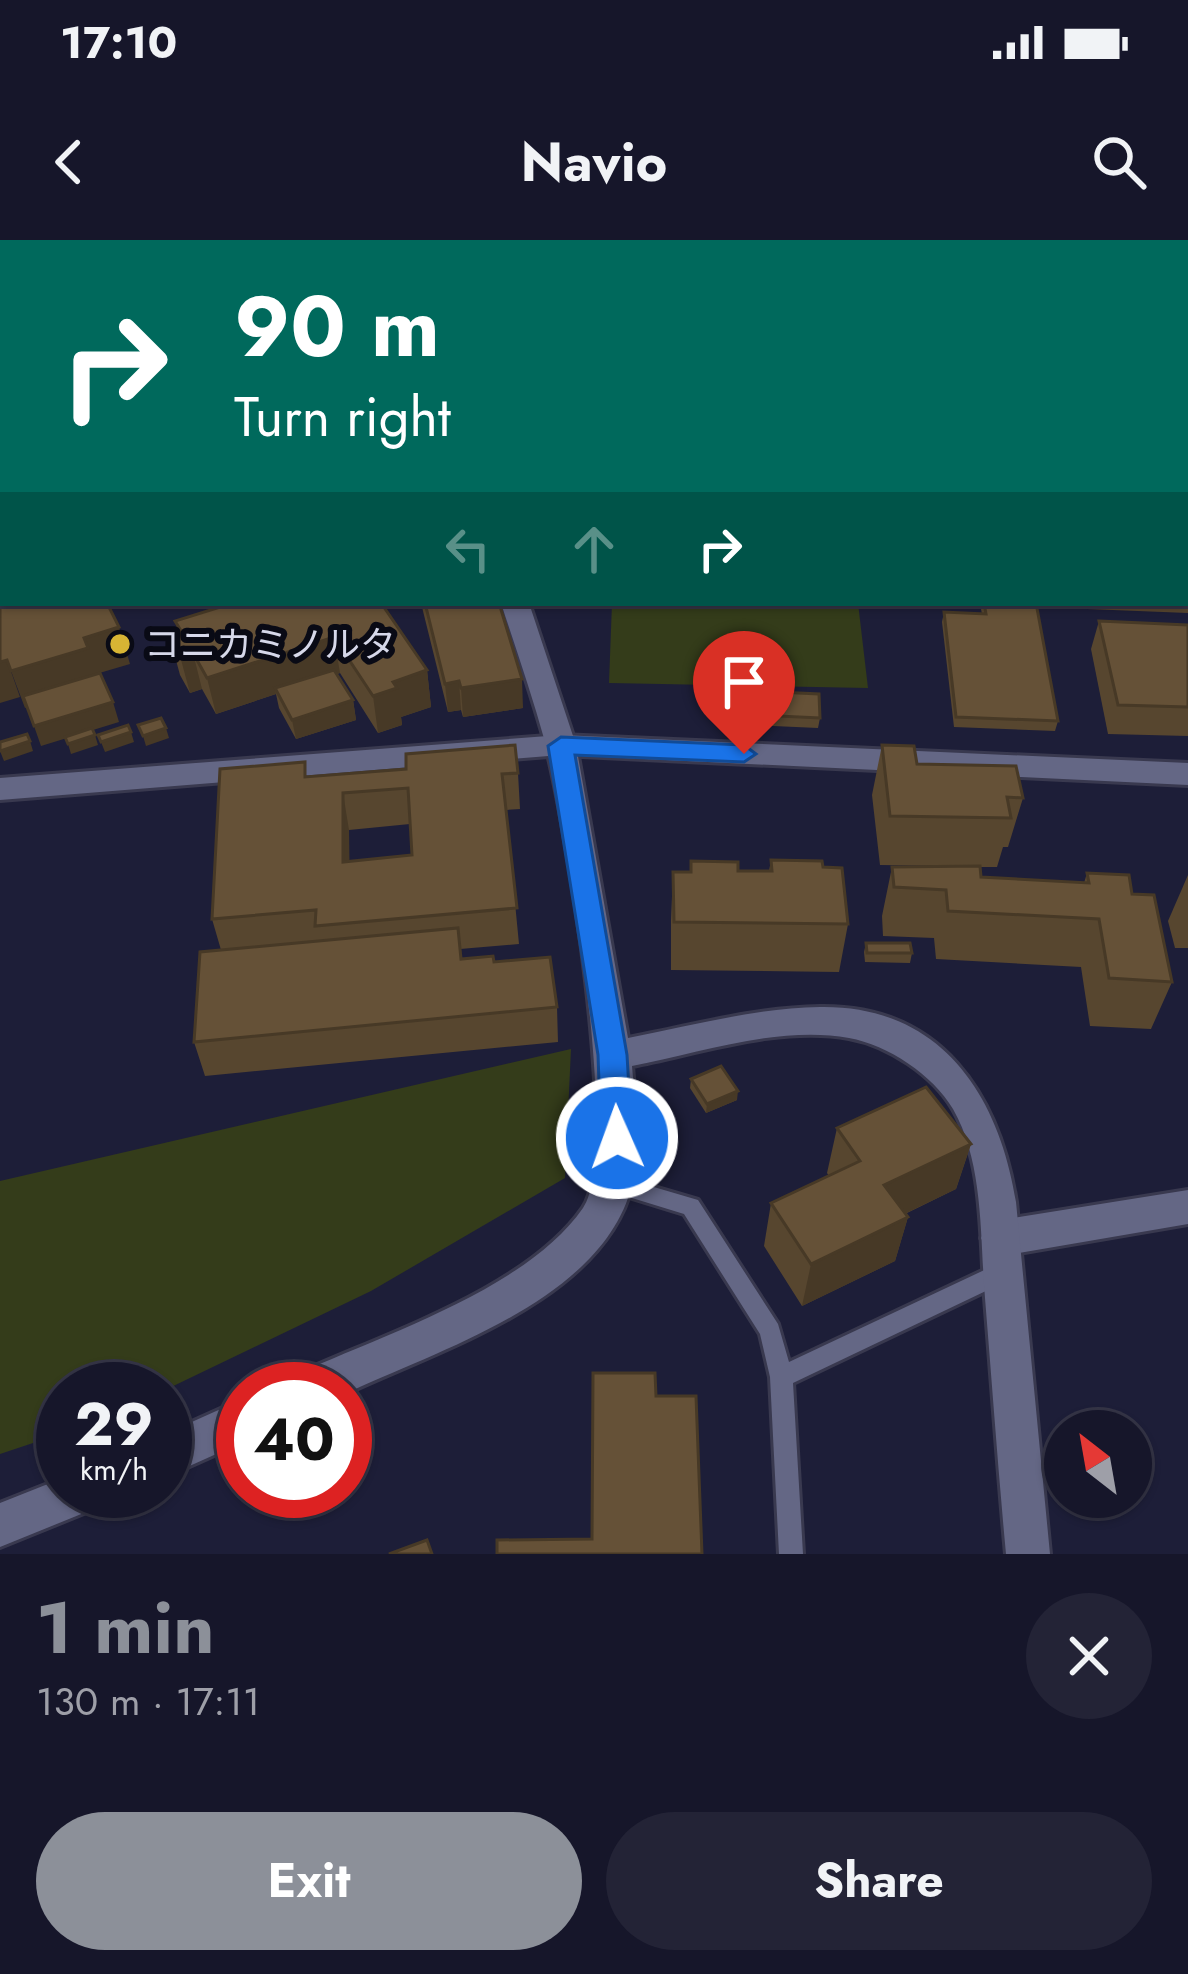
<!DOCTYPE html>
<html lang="en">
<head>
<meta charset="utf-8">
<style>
  :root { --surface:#16162a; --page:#232336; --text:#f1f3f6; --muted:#9e9fa8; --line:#353547; --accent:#8c9099 }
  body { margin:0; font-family:Jost,"Noto Sans JP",sans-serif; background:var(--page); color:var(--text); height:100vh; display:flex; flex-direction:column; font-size:45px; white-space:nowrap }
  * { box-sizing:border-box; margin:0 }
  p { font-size:39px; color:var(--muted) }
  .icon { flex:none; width:66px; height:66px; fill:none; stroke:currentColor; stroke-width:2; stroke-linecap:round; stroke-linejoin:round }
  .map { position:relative; height:1314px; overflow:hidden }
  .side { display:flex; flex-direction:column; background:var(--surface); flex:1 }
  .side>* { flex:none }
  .top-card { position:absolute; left:0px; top:0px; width:1188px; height:366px; box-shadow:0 3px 9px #0004,0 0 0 3px var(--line); background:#00695c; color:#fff; overflow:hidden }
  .needle { width:78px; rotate:329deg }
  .controls { position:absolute; left:1044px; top:1170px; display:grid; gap:24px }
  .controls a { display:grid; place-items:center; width:108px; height:108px; border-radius:50%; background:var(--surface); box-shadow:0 3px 9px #0004,0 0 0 3px var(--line); font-size:60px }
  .speed { position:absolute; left:36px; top:1122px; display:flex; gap:24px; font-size:60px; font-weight:700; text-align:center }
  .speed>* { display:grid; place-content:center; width:156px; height:156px; border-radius:50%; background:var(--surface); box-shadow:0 3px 9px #0004,0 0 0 3px var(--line); line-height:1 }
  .speed small { font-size:30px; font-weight:400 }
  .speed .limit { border:18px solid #d22; background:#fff; color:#111 }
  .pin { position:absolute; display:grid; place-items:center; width:102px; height:102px; color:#fff; margin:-123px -51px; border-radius:50% 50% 50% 0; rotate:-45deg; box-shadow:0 0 12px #0007 }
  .pin .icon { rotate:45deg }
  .me { position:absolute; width:132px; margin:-66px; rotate:358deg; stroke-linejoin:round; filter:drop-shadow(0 0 9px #0008) }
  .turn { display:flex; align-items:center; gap:42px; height:252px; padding:0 36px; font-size:54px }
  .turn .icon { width:156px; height:156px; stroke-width:2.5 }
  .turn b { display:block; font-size:84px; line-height:102px }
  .lanes { display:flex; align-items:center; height:114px; padding:0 36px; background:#0003; justify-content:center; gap:60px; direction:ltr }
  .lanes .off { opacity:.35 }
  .round { display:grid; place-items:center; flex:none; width:126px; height:126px; border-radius:63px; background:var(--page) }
  .overview { display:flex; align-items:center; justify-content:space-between; height:204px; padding:0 36px }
  h1 { font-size:72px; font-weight:700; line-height:90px; color:var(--accent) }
  .action { display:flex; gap:24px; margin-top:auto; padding:24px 36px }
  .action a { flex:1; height:138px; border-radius:72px; background:var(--accent); color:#fff; font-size:48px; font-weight:700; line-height:138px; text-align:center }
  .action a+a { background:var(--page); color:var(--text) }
  .status { display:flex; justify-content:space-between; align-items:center; height:84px; padding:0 60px; background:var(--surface); direction:ltr }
  .status svg { height:33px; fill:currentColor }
  header { display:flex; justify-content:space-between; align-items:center; height:156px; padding:0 36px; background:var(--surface); font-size:54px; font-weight:700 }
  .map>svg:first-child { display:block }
  .green { fill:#343c1a }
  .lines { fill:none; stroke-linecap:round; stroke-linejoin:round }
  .service-casing { stroke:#39394f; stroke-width:6 }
  .minor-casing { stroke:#39394f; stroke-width:6 }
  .tertiary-casing { stroke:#39394f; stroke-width:6 }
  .secondary-casing { stroke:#39394f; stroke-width:6 }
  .service { fill:#646785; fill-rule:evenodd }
  .minor { fill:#646785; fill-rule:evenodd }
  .tertiary { fill:#646785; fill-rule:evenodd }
  .secondary { fill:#8d6e70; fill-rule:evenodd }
  .wall { fill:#57462f; fill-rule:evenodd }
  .shaded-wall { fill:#473926 }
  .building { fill:#655137; stroke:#473926; stroke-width:3; fill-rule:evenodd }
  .route { fill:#1a73e8; stroke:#114b97; stroke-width:3 }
  .poi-dot { fill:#d7b434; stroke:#090a15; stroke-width:4.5 }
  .labels { text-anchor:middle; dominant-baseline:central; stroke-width:12; stroke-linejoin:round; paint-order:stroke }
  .poi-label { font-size:36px; fill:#d6d8ea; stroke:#090a15; text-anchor:start }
</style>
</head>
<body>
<div class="status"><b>17:10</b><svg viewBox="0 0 49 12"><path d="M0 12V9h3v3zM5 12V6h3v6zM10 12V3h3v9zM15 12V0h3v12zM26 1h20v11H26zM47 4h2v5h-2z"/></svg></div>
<header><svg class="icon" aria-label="back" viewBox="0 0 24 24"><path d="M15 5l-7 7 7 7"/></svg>Navio<svg class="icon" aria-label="search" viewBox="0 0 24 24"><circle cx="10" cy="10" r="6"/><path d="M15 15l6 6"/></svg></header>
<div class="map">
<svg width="1188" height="1314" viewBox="0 0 1188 1314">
  <rect width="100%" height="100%" fill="#1d1e38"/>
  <g class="green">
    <path d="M612 363H858L868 448 609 443Z"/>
    <path d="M571 809 565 938 371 1051 165 1150 63 1149V1193L0 1214V941Z"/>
  </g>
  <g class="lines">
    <defs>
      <path id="service" d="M613 935 698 960 778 1084 789 1122 995 1025 1003 1022 1011 1025 1014 1032 1011 1039 793 1143 803 1314H779L770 1137 760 1094 684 974 606 950 603 944 606 938Z"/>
      <g id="minor">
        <path d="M131 0H153L154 3H132Z"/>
        <path d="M306 0H328L305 3Z"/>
        <path d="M541 0H564L566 3H544Z"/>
        <rect x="804" y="0" width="22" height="3"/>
        <rect x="1185" y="247" width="3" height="16"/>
        <path d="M561 495 1188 523V545L561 515 0 560V538Z"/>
        <path d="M1188 950V984L1001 1016 987 1010 981 998 987 986 1001 980Z"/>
      </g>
      <g id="tertiary">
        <path d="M501 363H529L576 505 628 798C691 786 755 768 820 767 941 765 999 855 1016 962L1050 1314H1006C998 1229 992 1143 985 1058 980 998 984 923 953 869 933 835 888 805 849 798 780 785 700 813 632 826 635 863 641 908 632 945 603 1060 440 1109 345 1154V1149H289L295 1135C384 1094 527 1049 583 968 622 911 565 577 545 502 532 455 516 409 501 363Z"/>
        <path d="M243 1159V1202L165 1237V1194Z"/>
        <path d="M63 1238V1251H108L101 1266 0 1307V1263Z"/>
      </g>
      <g id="secondary">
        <path d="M1122 0H1188V6L1120 3Z"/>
        <rect x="0" y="14" width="3" height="12"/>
      </g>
    </defs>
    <use href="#service" class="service-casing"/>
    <use href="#minor" class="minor-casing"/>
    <use href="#tertiary" class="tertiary-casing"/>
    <use href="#secondary" class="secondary-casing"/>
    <use href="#service" class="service"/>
    <use href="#minor" class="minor"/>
    <use href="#tertiary" class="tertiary"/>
    <use href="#secondary" class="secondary"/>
  </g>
  <g class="wall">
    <path d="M23 0H46L47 3H23Z"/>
    <path d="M60 0H136L137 3H113V1L112 3H61Z"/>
    <path d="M192 0H214L213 3H193Z"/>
    <path d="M242 0H265L264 3H243Z"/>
    <path d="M279 0H307L306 3H279Z"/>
    <path d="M322 0H361L360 3H323Z"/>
    <path d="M755 0H804L774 3H757Z"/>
    <path d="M829 0H936L889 3H831Z"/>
    <path d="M1185 17 1188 21V115H1185Z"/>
    <path d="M1185 308H1188V373L1037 367 1058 481 1055 491 954 487 942 382 944 372 982 374 980 364 968 363H1185Z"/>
    <path d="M233 363 427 430 431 467 401 477 402 485 378 493 340 433 337 434 353 460 356 480 296 499 279 468 276 454 216 474 202 449 190 453 180 435 170 398 179 395 175 381Z"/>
    <path d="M421 363H499L523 468 463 477 461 470 448 472Z"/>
    <path d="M1099 381 1188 385V496L1108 494 1091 409Z"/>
    <path d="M755 451 820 478 818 488 754 485Z"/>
    <path d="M882 505 917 524 1023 558 1008 607H1003L997 627H980L981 637 1084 643 1087 633 1132 654 1172 742 1151 789 1090 786 1081 727 936 719 934 698 883 696 882 676 892 627 953 626 880 625 872 555Z"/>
    <path d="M518 533 520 569 506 570 519 704 460 709 461 719 494 722 557 767 558 802 205 836 194 802 221 710 212 679 308 537ZM410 584 412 615 349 621V590Z"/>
    <path d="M771 620 823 627 848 684 839 732 671 730V680L673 632H690L691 621 738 631H769Z"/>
    <path d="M1188 635V708H1175L1168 681Z"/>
    <path d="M866 703 912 713 910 723 865 722 864 712Z"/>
    <path d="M691 839 737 860 706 873 690 848Z"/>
    <path d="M837 888 971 904 956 949 905 974 908 977 895 1021 802 1066 764 1006 771 963 829 936 827 933Z"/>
  </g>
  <g class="shaded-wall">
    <rect x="0" y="46" width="3" height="19"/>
    <path d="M119 387 130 424 96 434 100 445 25 468 11 431 84 398Z"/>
    <path d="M334 397 340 433 278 454 275 448 276 454 216 474 207 438Z"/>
    <path d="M193 413 202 449 190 453 180 416Z"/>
    <path d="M7 420 20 457 0 463V422Z"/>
    <path d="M427 430 431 467 401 477 402 485 378 493 373 456 393 442Z"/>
    <path d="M522 439 523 468 463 477 461 448Z"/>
    <path d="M459 441 461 470 448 472 445 444Z"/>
    <path d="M353 460 356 480 296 499 292 480Z"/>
    <path d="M113 462 119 482 41 506 34 486Z"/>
    <path d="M166 488 169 498 146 506 143 496Z"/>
    <path d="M131 492 134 502 105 512 101 502Z"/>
    <path d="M95 495 98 505 71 514 68 504Z"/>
    <path d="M30 501 33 511 4 521 0 511Z"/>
    <path d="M343 553 349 590 350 658 343 622Z"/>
    <path d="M738 851 737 860 706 873 707 864Z"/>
    <path d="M971 904 956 949 873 989 884 945Z"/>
    <path d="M908 977 895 1021 802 1066 811 1024Z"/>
  </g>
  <g class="building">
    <path d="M364 0H426L425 3H378L363 2Z"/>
    <rect x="577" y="0" width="30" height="3"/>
    <path d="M1185 17 1188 21V41L1185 40Z"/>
    <path d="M1185 40 1188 41V68L1185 66Z"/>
    <path d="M1185 261 1188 273V296H1185Z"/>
    <path d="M0 278H3V363H107L119 387 84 398 88 408 11 431 7 420 0 422Z"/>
    <path d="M1185 308H1188V344L1185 343Z"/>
    <path d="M233 363H381L427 430 393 442 397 448 373 456 334 397 207 438 193 413 180 416 170 398 183 394 175 381Z"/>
    <path d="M425 363H499L522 439 461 448 459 441 445 444Z"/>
    <path d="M984 363H1036L1058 481 956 477 944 372 986 374Z"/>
    <path d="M1099 381 1188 385V467L1118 465Z"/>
    <path d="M334 430 353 460 292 480 275 448Z"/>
    <path d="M100 433 113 462 34 486 23 456Z"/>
    <path d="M755 451 819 454 820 478 755 475Z"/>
    <path d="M161 478 166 488 143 496 138 485Z"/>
    <path d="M128 485 131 492 101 502 98 495Z"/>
    <path d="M92 488 95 495 68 504 65 497Z"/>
    <path d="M27 494 30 501 0 511V502Z"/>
    <path d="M515 505 518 533 502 534 517 668 315 686 316 670 212 679 220 529 305 522V537L406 529V514ZM408 548 412 615 343 622V553Z"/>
    <path d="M882 505 914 506 917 524 1016 526 1023 558 1007 557 1011 578 890 576Z"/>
    <path d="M771 620 822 621 823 627 842 628 848 684 674 682 673 632H691V621L738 622V631H772Z"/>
    <path d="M980 626 981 637 1089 643 1087 633 1129 635 1132 654 1154 655 1172 742 1109 738 1099 679 948 671 946 650 894 647 892 627Z"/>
    <path d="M458 688 461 719 493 716 494 722 550 717 557 767 194 802 200 712Z"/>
    <path d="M866 703H910L912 713H867Z"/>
    <path d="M721 826 738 851 707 864 691 839Z"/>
    <path d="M926 847 971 904 884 945 908 977 811 1024 771 963 860 921 837 888Z"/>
    <path d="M593 1133H655L656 1156H696L702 1314H497V1300L592 1299Z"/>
    <path d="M427 1300 432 1314H389Z"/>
  </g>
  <path class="route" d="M561 497 744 505 756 514 744 522 575 515 627 815 632 898 628 908 617 911 606 908 601 898 598 815 548 506Z"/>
  <circle class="poi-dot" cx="120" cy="404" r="12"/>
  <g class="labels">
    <g class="poi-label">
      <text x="144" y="404">コニカミノルタ</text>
    </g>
  </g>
</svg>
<div class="controls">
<a><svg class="needle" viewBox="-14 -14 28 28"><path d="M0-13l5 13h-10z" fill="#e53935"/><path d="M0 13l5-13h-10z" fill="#9e9fa8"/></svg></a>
</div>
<div class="speed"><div>29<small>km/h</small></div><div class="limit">40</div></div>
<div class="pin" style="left:744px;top:514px;background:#d93025"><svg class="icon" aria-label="arrive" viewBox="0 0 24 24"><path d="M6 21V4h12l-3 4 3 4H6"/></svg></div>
<svg class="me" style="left:617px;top:898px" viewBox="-20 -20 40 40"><circle r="17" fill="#1a73e8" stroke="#fff" stroke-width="3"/><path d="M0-11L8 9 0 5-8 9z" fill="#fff"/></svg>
<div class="top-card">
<div class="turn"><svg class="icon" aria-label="right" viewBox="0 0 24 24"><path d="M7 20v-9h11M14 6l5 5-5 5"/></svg><div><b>90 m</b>Turn right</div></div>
<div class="lanes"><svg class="icon off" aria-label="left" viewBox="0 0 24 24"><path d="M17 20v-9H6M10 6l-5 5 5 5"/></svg><svg class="icon off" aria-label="ahead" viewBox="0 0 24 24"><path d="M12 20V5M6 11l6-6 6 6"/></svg><svg class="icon" aria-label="right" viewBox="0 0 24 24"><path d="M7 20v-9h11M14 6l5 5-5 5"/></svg></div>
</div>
</div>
<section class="side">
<div class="overview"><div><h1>1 min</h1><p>130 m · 17:11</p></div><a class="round"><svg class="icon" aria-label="close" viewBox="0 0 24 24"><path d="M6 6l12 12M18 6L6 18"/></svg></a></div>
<div class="action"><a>Exit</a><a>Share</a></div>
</section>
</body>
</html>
